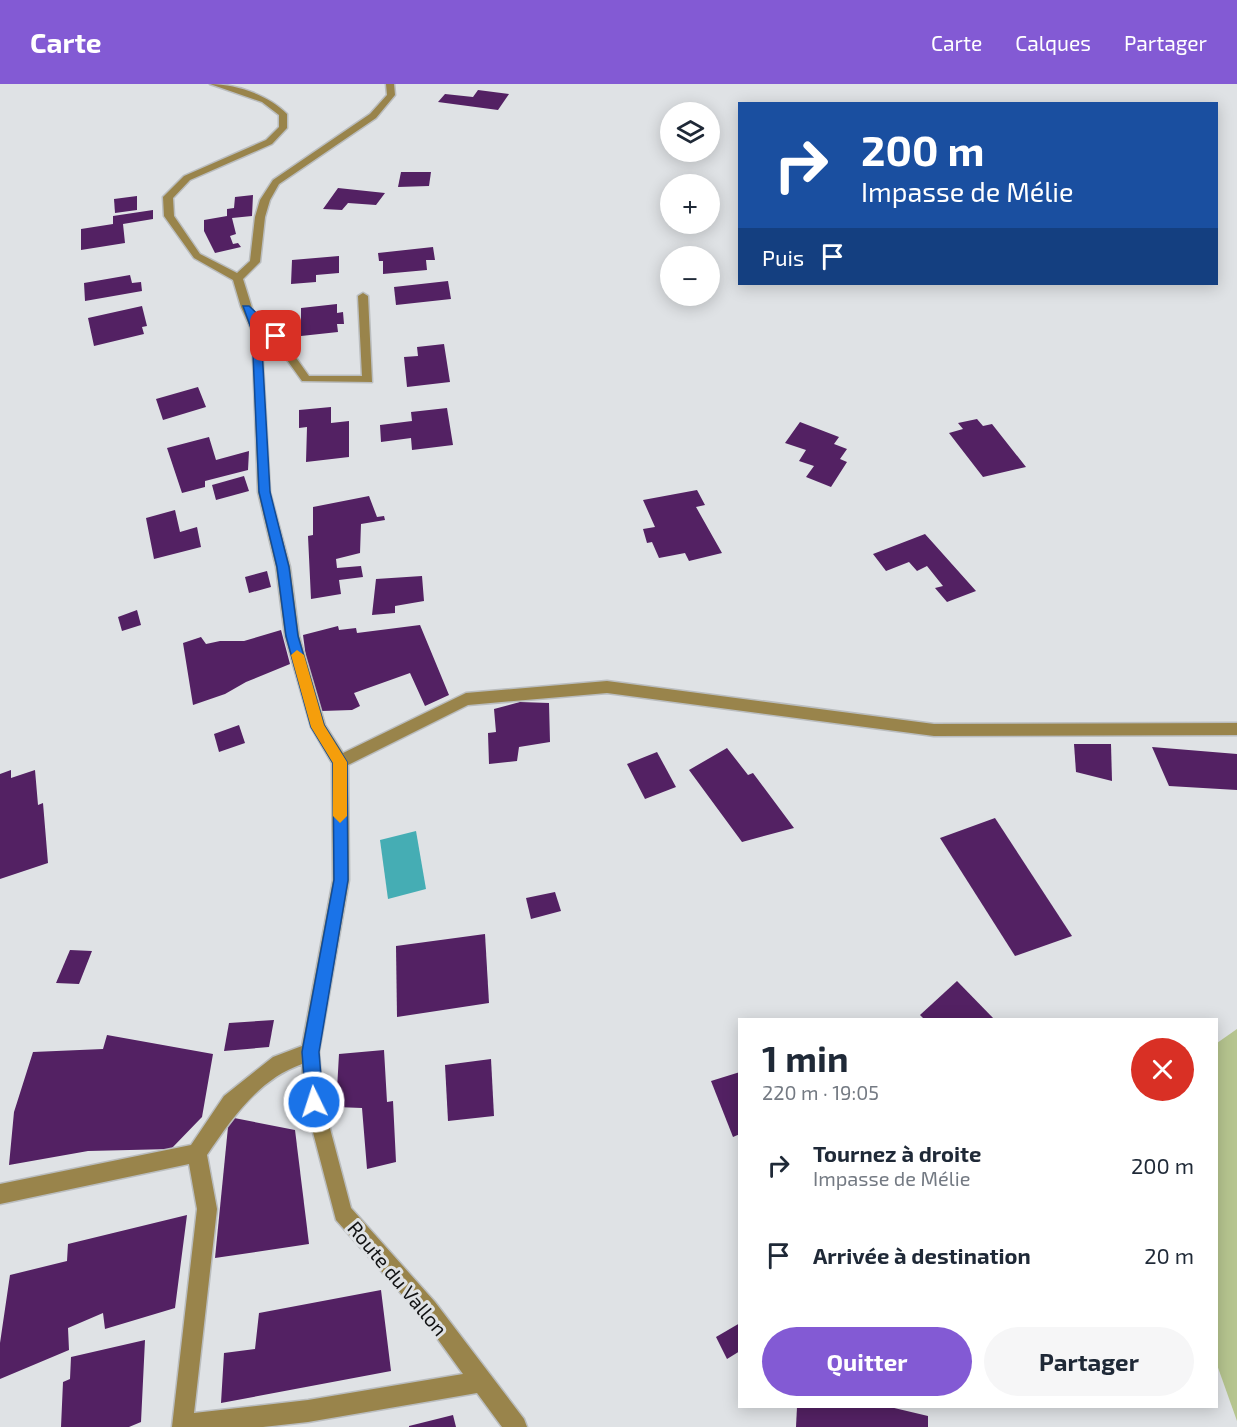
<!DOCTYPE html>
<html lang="fr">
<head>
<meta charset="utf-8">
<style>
  :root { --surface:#fff; --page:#f6f6f7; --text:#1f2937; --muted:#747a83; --accent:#835ad4 }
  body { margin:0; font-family:"Exo 2",sans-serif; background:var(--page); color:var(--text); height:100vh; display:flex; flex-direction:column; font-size:22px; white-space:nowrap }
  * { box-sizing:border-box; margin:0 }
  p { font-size:20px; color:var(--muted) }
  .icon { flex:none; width:33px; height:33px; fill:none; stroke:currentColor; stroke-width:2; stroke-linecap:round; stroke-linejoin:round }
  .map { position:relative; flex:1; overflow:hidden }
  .panel { position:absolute; left:738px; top:934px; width:480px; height:390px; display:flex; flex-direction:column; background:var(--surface); border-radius:0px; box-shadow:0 3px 15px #0003 }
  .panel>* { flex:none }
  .hud { position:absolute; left:738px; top:18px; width:480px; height:183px; border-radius:0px; box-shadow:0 3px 15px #0003; background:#1a4fa0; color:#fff; overflow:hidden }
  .buttons { position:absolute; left:660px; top:18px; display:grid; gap:12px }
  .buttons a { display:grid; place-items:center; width:60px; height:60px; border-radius:50%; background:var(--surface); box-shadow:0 3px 15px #0003; font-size:30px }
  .pin { position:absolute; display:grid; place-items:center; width:51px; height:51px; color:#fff; margin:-26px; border-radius:12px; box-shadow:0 3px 9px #0006 }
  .me { position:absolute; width:66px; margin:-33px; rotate:356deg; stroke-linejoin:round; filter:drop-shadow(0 0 4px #0008) }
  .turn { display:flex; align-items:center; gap:21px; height:126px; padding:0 24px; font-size:27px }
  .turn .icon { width:78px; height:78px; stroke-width:2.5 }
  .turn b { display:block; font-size:42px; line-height:51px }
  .then { display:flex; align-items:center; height:57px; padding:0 24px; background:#0003; gap:12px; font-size:22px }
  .round { display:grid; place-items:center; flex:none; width:63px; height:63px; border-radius:32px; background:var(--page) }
  .overview { display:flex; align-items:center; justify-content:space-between; height:102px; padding:0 24px }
  h1 { font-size:36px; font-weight:700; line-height:45px }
  .action { display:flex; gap:12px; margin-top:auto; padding:12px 24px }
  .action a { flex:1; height:69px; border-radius:36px; background:var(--accent); color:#fff; font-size:24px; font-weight:700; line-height:69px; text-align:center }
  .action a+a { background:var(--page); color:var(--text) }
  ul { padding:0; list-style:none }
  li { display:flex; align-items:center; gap:18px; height:90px; padding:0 24px }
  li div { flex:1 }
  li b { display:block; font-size:22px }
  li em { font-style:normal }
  header { display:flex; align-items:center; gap:36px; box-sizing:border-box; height:84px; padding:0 30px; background:var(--accent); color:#fff }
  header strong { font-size:28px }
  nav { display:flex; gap:33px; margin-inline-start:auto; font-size:21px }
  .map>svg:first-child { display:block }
  .green { fill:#b6c58f }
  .water { fill:#45adb4 }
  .building { fill:#532163 }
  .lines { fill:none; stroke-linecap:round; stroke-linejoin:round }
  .minor-casing { stroke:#babdbf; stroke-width:3 }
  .minor { fill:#99844b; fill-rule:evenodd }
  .route { fill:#1a73e8; stroke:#114b97; stroke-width:1.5 }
  .slow { fill:#f59e0b }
  .labels { text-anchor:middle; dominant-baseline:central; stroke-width:6; stroke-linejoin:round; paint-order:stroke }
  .street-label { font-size:20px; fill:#111213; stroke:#dfe2e5 }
</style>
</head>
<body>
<header>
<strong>Carte</strong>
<nav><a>Carte</a><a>Calques</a><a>Partager</a></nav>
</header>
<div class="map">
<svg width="1237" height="1343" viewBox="0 0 1237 1343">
  <rect width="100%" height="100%" fill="#dfe2e5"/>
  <path class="green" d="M1237 945V1337L1216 1278 1217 959Z"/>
  <path class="water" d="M416 747 426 805 388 815 380 756Z"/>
  <g class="building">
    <path d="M478 6 509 10 498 26 438 18 445 10 473 13Z"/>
    <path d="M401 88H431L429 102 398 103Z"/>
    <path d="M338 104 385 109 376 121 348 119 342 126 323 125Z"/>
    <path d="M253 111 252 132 232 134 236 150 230 152 233 160 238 159 241 163 215 169 204 147V136L227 132V125L234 124 235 113Z"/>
    <path d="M137 112V126L115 129 114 115Z"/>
    <path d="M153 126V135L123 140 125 159 81 166V145L113 140V132Z"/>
    <path d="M433 163 435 176H426L427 186 383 190V177H379L378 169Z"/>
    <path d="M339 172V189L316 191V198L291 200 292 176Z"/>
    <path d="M130 191 132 199 141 198 142 207 85 217 84 199Z"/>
    <path d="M448 197 451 215 396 221 394 203Z"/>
    <path d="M337 220V229L343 228 344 240H337L338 248 301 252V224Z"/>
    <path d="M142 222 147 242 142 243 144 250 94 262 88 234Z"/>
    <path d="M444 260 450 298 407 303 404 273 418 272 417 263Z"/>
    <path d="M198 303 206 323 163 336 156 315Z"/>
    <path d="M331 323V339L349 337V373L306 378 307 343 299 344V326Z"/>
    <path d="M447 324 453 361 412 366 411 354 381 358 380 341 412 337 411 328Z"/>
    <path d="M977 335 983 342 992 340 1026 383 983 393 949 349 963 345 958 339Z"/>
    <path d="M800 338 839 353 834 360 847 365 840 375 847 378 831 403 806 393 814 382 799 377 806 366 785 359Z"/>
    <path d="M209 353 216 376 249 367 248 386 205 397V403L182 409 167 364Z"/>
    <path d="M244 392 249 407 216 416 212 401Z"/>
    <path d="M697 406 705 421 696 423 722 469 689 477 685 469 659 474 652 458 647 459 643 445 655 443 643 416Z"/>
    <path d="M369 412 377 433 384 432 385 436 361 440 360 469 336 475 337 484 361 482 363 493 339 496 341 510 311 515 308 452 313 451V423Z"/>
    <path d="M175 426 180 448 197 443 201 463 154 475 146 434Z"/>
    <path d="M925 450 934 460 976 507 947 518 935 504 943 502 927 482 917 487 909 478 886 487 873 470Z"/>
    <path d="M267 487 271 503 249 509 245 493Z"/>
    <path d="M422 492 424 517 395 522V529L372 531 376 495Z"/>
    <path d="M137 526 141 541 122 547 118 533Z"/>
    <path d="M420 541 449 611 425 622 410 589 354 609 360 622 352 626 322 627 309 596 303 551 338 542 339 546 356 544 357 549Z"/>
    <path d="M281 546 290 580 246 598 225 610 193 621 183 559 201 553 206 560 220 557H244Z"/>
    <path d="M520 618 549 619 550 658 519 663 517 677 489 680 488 649 496 648 494 625Z"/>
    <path d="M239 641 245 659 219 668 214 650Z"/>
    <path d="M1074 660H1111L1112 697 1076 688Z"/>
    <path d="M1152 663 1237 670V706L1169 702Z"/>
    <path d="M727 664 748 691 753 689 794 744 742 758 689 686Z"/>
    <path d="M657 668 676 703 645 715 627 680Z"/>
    <path d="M11 686V694L35 686 38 721 43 719 48 779 0 795V690Z"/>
    <path d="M995 734 1072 852 1015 872 940 754Z"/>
    <path d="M555 808 561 827 531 835 526 814Z"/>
    <path d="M485 850 489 919 397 933 396 862Z"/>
    <path d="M70 866 92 867 79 900 56 899Z"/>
    <path d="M957 897 995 936H925L920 931Z"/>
    <path d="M274 936 269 963 224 967 229 939Z"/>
    <path d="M107 951 213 970 202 1033 171 1065 88 1067 9 1081 14 1028 33 968 103 965Z"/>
    <path d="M384 966 387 1018 393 1017 396 1078 367 1085 362 1024 336 1023 339 970Z"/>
    <path d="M491 975 494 1032 448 1037 445 981Z"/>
    <path d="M740 988V1050L733 1053 711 997Z"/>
    <path d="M229 1033 295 1046 309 1160 215 1174Z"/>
    <path d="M187 1131 175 1224 105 1245 103 1229 68 1244 69 1266 0 1295V1259L10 1191 67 1177 68 1160Z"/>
    <path d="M381 1206 391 1287 221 1319 224 1269 255 1265 259 1229Z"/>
    <path d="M740 1239V1267L727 1275 716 1253Z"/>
    <path d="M145 1256 141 1338 129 1343H61L63 1298 70 1295 71 1273Z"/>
    <path d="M797 1323H890L928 1332V1343H796Z"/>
    <path d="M453 1331 456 1343H409V1342Z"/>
  </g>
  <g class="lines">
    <defs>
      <path id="minor" d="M210 0C236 0 268 11 287 30V44L272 60 190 96 173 114 174 132 200 170 237 189 250 177 255 133 260 116 273 96 370 30 387 11 386 0H394L395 11 376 34 279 100 270 116 265 133 260 178 243 195 253 227 280 251 309 292H362L358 212 363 209 368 212 372 298 302 297 272 255 261 244 270 408 290 483 299 552 325 641 343 669 466 609 607 597 934 640 1237 639V651L934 652 607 609 468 621 348 681 349 796 319 968 323 1018 351 1124 435 1218 524 1335 527 1343H502L477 1309 308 1338 263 1343H172L197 1125 189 1080 0 1120V1100L191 1061 224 1012 273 973 302 962 333 796 332 679 311 643 285 552 276 483 258 408 252 247 241 223 233 196 194 174 164 132 163 113 184 92 266 56 279 43V31L262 18ZM302 980 305 1018 336 1136 421 1232 463 1290 308 1316 194 1329 217 1125 207 1071C232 1034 259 995 302 980Z"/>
    </defs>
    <use href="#minor" class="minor-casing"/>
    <use href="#minor" class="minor"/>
  </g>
  <path class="route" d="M243 222H249L281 252 273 255 259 241 261 247 270 408 289 483 298 552 324 641 347 678 348 796 319 968 323 1018 320 1024 314 1026 308 1024 306 1018 302 968 334 796 333 679 311 643 286 552 277 483 259 408 252 247Z"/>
  <path class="slow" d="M297 566 304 571 324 641 347 678V732L340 739 333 732V679L311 643 291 571Z"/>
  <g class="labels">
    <g class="street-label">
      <text transform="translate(398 1194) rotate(50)">Route du Vallon</text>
    </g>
  </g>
</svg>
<div class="buttons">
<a><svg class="icon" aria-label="layers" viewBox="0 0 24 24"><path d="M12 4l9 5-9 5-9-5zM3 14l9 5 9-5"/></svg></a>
<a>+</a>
<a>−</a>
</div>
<div class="pin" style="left:276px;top:252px;background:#d93025"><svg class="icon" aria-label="arrive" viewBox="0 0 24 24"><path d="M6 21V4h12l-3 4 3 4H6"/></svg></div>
<svg class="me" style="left:314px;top:1018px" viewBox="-20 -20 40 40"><circle r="17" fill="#1a73e8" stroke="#fff" stroke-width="3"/><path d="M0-11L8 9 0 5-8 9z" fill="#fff"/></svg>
<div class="hud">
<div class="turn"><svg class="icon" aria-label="right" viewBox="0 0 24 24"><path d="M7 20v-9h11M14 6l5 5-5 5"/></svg><div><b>200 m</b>Impasse de Mélie</div></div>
<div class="then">Puis<svg class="icon" aria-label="arrive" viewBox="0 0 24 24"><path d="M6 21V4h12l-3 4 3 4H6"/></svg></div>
</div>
<section class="panel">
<div class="overview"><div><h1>1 min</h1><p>220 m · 19:05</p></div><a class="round" style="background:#d93025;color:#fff"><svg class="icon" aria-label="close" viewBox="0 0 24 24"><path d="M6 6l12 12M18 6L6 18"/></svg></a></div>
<ul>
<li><svg class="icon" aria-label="right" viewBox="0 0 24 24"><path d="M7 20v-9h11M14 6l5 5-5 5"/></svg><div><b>Tournez à droite</b><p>Impasse de Mélie</p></div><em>200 m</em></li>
<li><svg class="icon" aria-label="arrive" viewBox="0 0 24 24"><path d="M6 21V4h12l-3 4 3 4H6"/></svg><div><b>Arrivée à destination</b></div><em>20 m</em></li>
</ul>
<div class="action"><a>Quitter</a><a>Partager</a></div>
</section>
</div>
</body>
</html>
